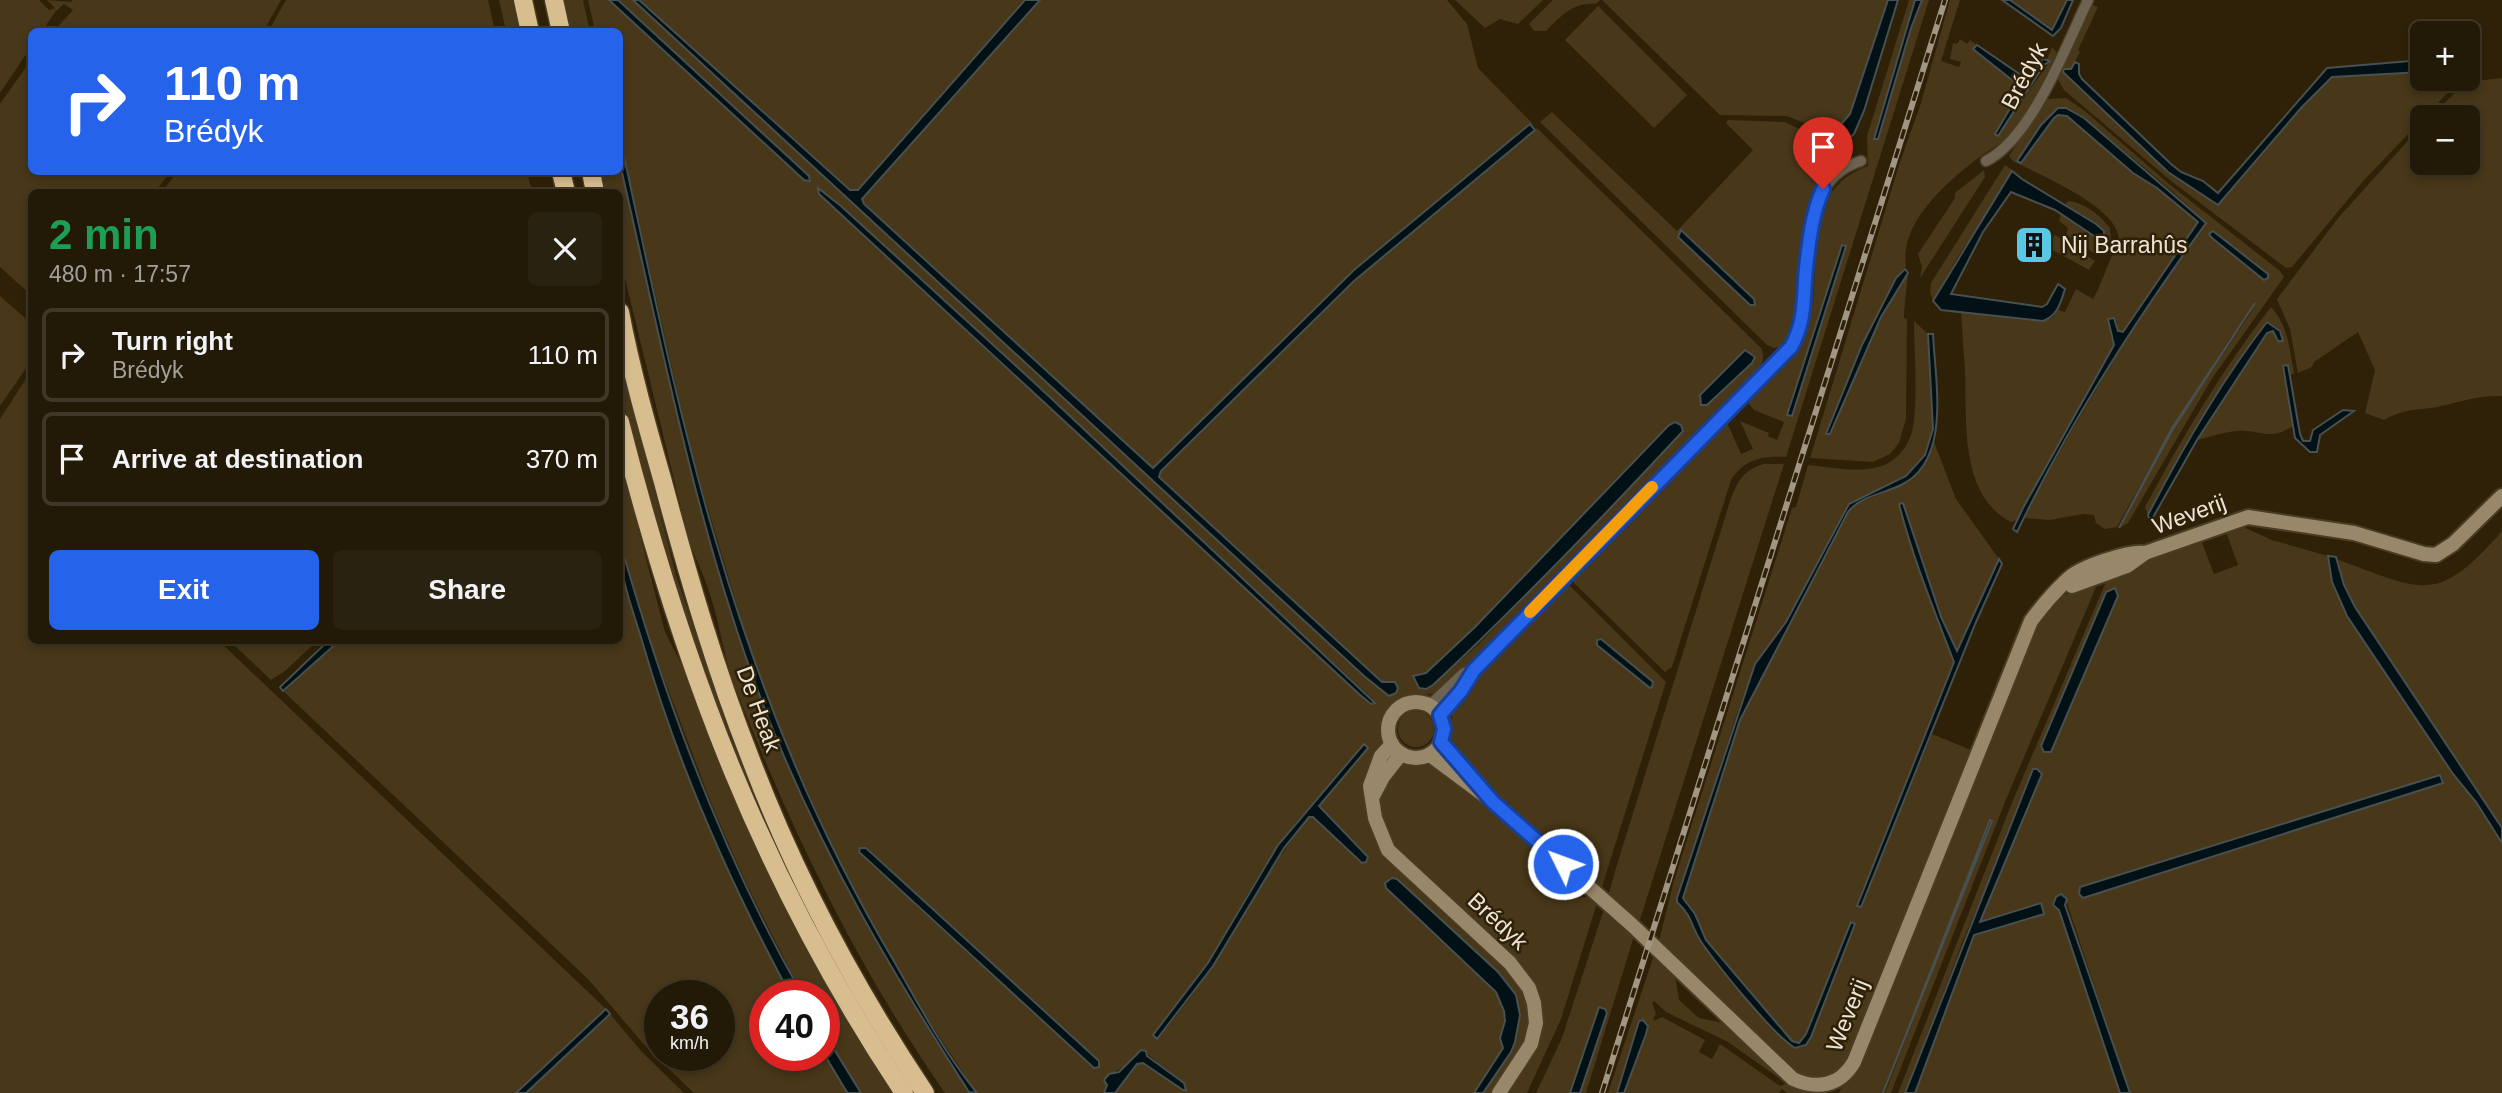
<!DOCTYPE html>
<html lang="en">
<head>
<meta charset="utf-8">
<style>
  :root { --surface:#221906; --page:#2a2210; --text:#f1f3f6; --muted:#a2a09b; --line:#3f3828; --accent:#2563eb }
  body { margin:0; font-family:Helvetica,sans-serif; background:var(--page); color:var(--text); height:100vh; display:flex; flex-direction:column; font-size:26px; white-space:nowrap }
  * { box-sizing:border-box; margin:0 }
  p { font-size:23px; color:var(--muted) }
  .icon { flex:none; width:38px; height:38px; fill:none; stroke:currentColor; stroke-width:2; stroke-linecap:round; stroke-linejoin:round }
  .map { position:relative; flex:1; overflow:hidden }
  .details { position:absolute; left:28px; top:189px; width:595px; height:455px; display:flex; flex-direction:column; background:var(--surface); border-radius:10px; box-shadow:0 4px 10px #0003,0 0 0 2px var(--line) }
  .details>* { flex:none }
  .top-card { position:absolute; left:28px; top:28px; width:595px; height:147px; border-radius:10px; box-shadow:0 4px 10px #0003,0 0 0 2px var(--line); background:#2563eb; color:#fff; overflow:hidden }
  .fabs { position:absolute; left:2410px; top:21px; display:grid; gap:14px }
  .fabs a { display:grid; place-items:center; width:70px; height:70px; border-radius:10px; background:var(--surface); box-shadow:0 4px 10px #0003,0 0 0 2px var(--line); font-size:35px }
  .speed { position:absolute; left:644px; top:980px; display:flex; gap:14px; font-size:35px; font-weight:700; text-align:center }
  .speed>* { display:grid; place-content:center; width:91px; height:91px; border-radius:50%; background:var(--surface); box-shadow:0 4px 10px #0003,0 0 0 2px var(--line); line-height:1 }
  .speed small { font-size:18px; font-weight:400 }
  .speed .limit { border:10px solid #d22; background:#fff; color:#111 }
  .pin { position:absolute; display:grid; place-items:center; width:60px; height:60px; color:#fff; margin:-72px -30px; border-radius:50% 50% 50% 0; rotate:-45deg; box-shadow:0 0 7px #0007 }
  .pin .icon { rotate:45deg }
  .me { position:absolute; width:77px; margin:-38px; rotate:312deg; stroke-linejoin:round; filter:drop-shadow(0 0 5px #0008) }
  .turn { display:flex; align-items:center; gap:24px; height:147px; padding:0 21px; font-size:32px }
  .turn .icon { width:91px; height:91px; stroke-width:2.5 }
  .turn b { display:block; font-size:49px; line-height:60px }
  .round { display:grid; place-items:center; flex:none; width:74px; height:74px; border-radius:10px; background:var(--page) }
  .summary { display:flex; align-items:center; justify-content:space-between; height:119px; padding:0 21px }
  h1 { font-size:42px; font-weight:700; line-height:52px; color:#1e9e55 }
  .cta { display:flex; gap:14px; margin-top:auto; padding:14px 21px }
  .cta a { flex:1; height:80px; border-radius:10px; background:var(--accent); color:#fff; font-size:28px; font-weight:700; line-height:80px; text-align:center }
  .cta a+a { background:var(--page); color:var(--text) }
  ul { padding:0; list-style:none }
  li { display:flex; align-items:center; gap:21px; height:94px; margin:0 14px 10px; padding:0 7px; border:4px solid var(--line); border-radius:10px }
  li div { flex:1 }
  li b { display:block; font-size:26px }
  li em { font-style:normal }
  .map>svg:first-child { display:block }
  .green { fill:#483718; fill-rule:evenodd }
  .water { fill:#011116; stroke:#485050; stroke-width:2 }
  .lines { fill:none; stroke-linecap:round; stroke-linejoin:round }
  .street-casing { stroke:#493c25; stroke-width:13 }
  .secondary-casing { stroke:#493c25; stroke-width:18 }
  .highway-casing { stroke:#493c25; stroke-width:21 }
  .street { stroke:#6e6351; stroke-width:10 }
  .secondary { stroke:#99876a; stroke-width:14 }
  .highway { stroke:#d8bd8f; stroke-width:18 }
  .rail-casing { stroke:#a09683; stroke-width:6 }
  .rail { stroke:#2e2108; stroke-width:3.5; stroke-dasharray:10; stroke-linecap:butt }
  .route-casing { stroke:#184099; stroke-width:18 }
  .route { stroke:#2563eb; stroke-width:12 }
  .slow { stroke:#f59e0b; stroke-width:12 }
  .labels { text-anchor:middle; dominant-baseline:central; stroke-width:5; stroke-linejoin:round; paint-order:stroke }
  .street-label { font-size:23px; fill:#ede4d6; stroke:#2e2108 }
  .poi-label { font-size:23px; fill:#ede4d6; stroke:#2e2108; text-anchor:start }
</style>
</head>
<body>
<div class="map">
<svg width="2502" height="1093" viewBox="0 0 2502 1093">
  <rect width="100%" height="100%" fill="#2e2108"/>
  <g class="green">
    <path d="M0 0H39L49 10 55 8 47 0 71 2 73 0H281L263 32 54 31 73 10 64 4 56 11 42 31 32 32 31 47 0 93Z"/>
    <path d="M286 0H488L495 31 268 32Z"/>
    <path d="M499 0H513L520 31H506Z"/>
    <path d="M562 0H583L590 31H569Z"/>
    <path d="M588 0H609L804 180 809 176 618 0H633L1364 676 1389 696 1398 688 1382 682 1159 477 1161 471 1354 281 1537 128 1761 348C1772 369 1737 390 1723 404L1473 660 1435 693 1403 698 1387 711 1382 724V741L1367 774 1364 803 1373 836 1383 855 1505 967 1523 991 1529 1015 1525 1041 1492 1093H1483L1511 1052 1520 1015 1387 880 1386 888 1496 992 1504 1010 1505 1021 1500 1038 1503 1048 1474 1093H1115L1137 1064 1143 1063 1182 1090 1184 1083 1146 1053C1137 1059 1108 1075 1104 1080L1107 1085 1104 1093H977L973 1088 926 1016 856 898 779 728 746 636 690 448 620 138V32L595 31ZM817 191 841 206 1373 699 1370 704ZM1681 425 1683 432 1479 644 1433 685 1414 676 1426 673 1457 644ZM1321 802 1320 810 1362 863 1313 817H1309C1254 887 1218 972 1157 1039 1174 1013 1191 988 1208 963 1230 928 1286 814 1321 802ZM860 848H867L1099 1061V1067L988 972 859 853Z"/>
    <path d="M639 0H1025L858 190H850Z"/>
    <path d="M1040 0H1447L1467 24 1478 68 1532 123 1354 270 1153 469 864 204 862 199Z"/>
    <path d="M1455 0H1543L1518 24 1500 19 1485 28Z"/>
    <path d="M1553 0H1600L1596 4C1573 2 1561 16 1546 31H1534L1529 24Z"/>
    <path d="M1602 0H1888L1850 114 1836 130 1829 127 1826 132 1787 116 1720 115Z"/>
    <path d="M1909 0H1915L1875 138 1878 139 1911 28 1922 0H1929L1786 457C1762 456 1745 459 1731 480L1672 667 1665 672 1574 583V574L1725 418 1741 454 1753 449 1740 421 1769 433 1768 436 1777 440 1784 422 1754 410 1745 399C1765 379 1796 358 1806 331 1828 273 1792 194 1868 166L1867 136ZM1842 245 1846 246 1792 416H1788Z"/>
    <path d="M1950 0H1960L1941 61 1959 67 1961 62 1950 59 1953 43 1957 44 1960 39 1967 44 1970 40 1977 45 1974 49 2022 88 1996 133 1998 136 2050 61 2047 59 2052 47 2057 53C2043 82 2029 113 2008 137 2000 145 1990 149 1981 156 1949 180 1899 222 1906 266L1896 278 1826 433 1830 434 1881 317 1908 273 1904 312V318L1907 319 1906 419 1899 443 1890 454 1873 462 1810 458 1900 162 1920 106Z"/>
    <path d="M2010 0H2067L2052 30Z"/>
    <path d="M2091 4 2098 7 2078 50 2080 52 2071 69 2063 72 2168 172 2218 205 2301 108 2332 77 2422 72V79H2461L2365 179 2292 267 2286 268 2171 181 2064 90 2057 78Z"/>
    <path d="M1598 6 1687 95 1654 128 1565 40Z"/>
    <path d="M31 60 32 172H170L155 192H32L31 295 0 267V104Z"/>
    <path d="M2502 78V396C2479 395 2459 402 2437 407 2414 411 2406 408 2384 420L2365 413 2375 370 2358 332 2314 362 2312 367 2298 373 2290 329 2277 299 2339 217 2422 125V163H2468V117H2430L2466 82Z"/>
    <path d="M2066 98 2085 111 2169 184 2280 271 2284 277 2211 380 2128 523 2119 528 2173 429 2256 305 2230 338 2172 428 2117 527 2105 529 2096 523 2094 515 2083 514 2050 520 2024 518C2078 415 2138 318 2205 223 2200 212 2083 115 2067 108L2041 125 2017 162 2054 118 2058 115 2067 116 2133 173 2157 188 2198 222 2123 332 2118 331 2117 321 2108 322 2114 345 2017 520 2011 522C1959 496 1967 420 1965 372 1964 352 1962 332 1961 312L2043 321 2053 317 2058 310 2065 312 2076 289 2093 299C2104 280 2108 260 2119 242 2121 207 2040 176 2013 161L2009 156 2046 99Z"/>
    <path d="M1552 112 1677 231 1753 150 1726 123 1728 120 1785 122 1834 146 1836 165C1801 200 1802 246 1798 293 1796 312 1794 329 1783 345L1774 348 1767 345 1540 122ZM1681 230 1754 299 1755 304 1750 305 1678 237Z"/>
    <path d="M620 163C664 353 703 543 771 726 793 784 823 838 853 892 890 961 928 1028 970 1093H945C857 967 791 830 735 687 726 663 722 639 716 615 710 590 700 567 690 545L620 258V192H605L600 172H620Z"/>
    <path d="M2005 165 2014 171 1957 258 1933 301 1930 292 1931 283Z"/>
    <path d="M1984 170 1985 177 1920 278 1922 267 1918 254 1955 198V193Z"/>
    <path d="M177 172H527L532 192H162Z"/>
    <path d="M2068 201C2084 202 2101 216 2110 228L2111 241 2102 253H2094L2066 235 2068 228 2059 221 2061 213 2094 236 2105 233 2096 224 2065 205Z"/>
    <path d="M2055 235 2095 261 2089 270 2047 247Z"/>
    <path d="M0 296 32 324 31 361 0 406Z"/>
    <path d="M2271 307C2288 325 2290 350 2294 374H2289L2288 365 2283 366 2293 426C2269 442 2260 429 2237 431 2224 432 2210 437 2197 440L2267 333 2273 331 2277 336 2280 330 2270 323C2220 378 2182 449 2148 515L2145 507C2182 438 2222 369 2271 307Z"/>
    <path d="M1914 321 1928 334 1933 429 1925 455 1906 476 1848 504 1786 622 1755 664 1736 716 1677 902C1694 917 1690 926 1702 943 1715 961 1783 1047 1800 1048L1806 1045 1855 924 1851 922 1806 1034 1799 1043 1792 1041 1706 940 1695 914 1683 898 1740 720 1848 512C1854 504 1862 502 1871 498 1905 484 1921 478 1934 442L1956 499 1999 559 1958 651 1941 617 1903 503 1923 582 1954 662 1858 906 1861 907 1932 734 1971 750 1847 1061C1830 1082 1809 1082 1789 1066L1659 941 1673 884 1792 508 1796 507 1808 465C1830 467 1856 473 1878 467 1893 464 1906 450 1911 435 1919 410 1914 350 1914 321Z"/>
    <path d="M620 356 676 575 732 741 774 838 918 1093H914C841 983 777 865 729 742 705 679 684 615 664 551 645 488 620 421 620 356Z"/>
    <path d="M31 371 32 640 219 641 606 1009 516 1093H0V419Z"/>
    <path d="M620 458 665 632C697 690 715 758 742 818 785 915 837 1004 893 1093H861L824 1033V996H803L747 885 713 808 648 636 620 542Z"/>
    <path d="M1764 464H1784L1639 923 1608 896 1616 868 1731 498C1738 480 1745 469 1764 464Z"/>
    <path d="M2241 526 2272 540 2328 556 2332 582 2348 616 2453 774 2476 802 2502 843V1093H2130L2067 903 2061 894 2055 897 2053 905 2059 910 2120 1093H1915L1974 935 2041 903 1979 923 2041 775 2037 769 1966 933 1905 1093H1898L2011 805 2105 584 2111 575 2201 540 2214 574 2238 565 2226 532ZM2118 596 2051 752H2045L2041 746 2072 675ZM2440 775 2443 783 2084 897 2079 894 2080 887Z"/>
    <path d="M2502 531V828L2355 607 2344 585 2336 559C2422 590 2436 607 2502 531Z"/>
    <path d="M620 566C663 715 717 859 791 996H765V1055L824 1054 848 1093H694L647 1048 588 979 282 690 285 691 339 641 620 640ZM660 996H719V1055H660Z"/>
    <path d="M2099 580 2005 802 1891 1093H1885L1991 820 1883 1093H1839L1842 1085 1848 1080 2035 625 2064 595Z"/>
    <path d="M1566 582 1666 682 1601 890 1494 793 1453 748 1449 738 1453 709 1491 661Z"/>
    <path d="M230 641H317L285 671 271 680Z"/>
    <circle cx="1416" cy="729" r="18"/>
    <path d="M1408 763 1433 765 1484 802 1569 879 1568 888 1579 898 1590 896 1597 903 1561 1019 1527 1093H1506C1526 1065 1549 1038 1541 1002 1531 960 1452 901 1419 870 1411 863 1398 854 1393 845 1380 823 1374 796 1392 775 1397 769 1400 765 1408 763Z"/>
    <path d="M1604 909 1634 936 1586 1093H1580L1607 1013 1599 1007 1570 1093H1536L1562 1038Z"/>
    <path d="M1654 955 1675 975 1679 1000 1699 1018 1724 1023 1781 1076 1779 1078 1728 1042 1666 1012 1654 1001 1652 1003 1656 1014 1653 1019 1654 1021 1662 1017 1705 1040 1699 1052 1712 1059 1720 1044 1780 1086 1788 1083 1816 1093H1787L1782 1089 1779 1093H1624L1633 1067 1639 1021 1616 1093H1608Z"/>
    <path d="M610 1014 642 1052 684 1093H526Z"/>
  </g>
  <g class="water">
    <path d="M609 0H618L809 176 810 181 804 180Z"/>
    <path d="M633 0H639L850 190H858L1025 0H1040L862 199 864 204 1153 468 1354 270 1530 124 1535 130 1354 281 1161 471 1159 477 1382 682H1395L1398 688 1396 693 1389 696 1364 676Z"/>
    <path d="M1888 0H1898L1864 111 1854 134 1846 141H1840L1835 137 1836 130 1850 114Z"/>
    <path d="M1915 0H1922L1911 28 1878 139H1874Z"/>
    <path d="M2002 0H2010L2052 30 2067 0H2073L2061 28 2053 36Z"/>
    <path d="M1977 45 2021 75 2029 77 2043 59 2050 61 2044 65 1998 136 1995 134 2022 88 1973 49Z"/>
    <path d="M2422 60V72L2332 77 2301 108 2218 205 2168 172 2063 72 2064 69H2071L2075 62 2079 64V74L2082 79 2171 164 2181 172 2203 181 2218 193 2327 68Z"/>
    <path d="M2058 108H2066L2084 118 2206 223C2135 321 2069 423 2017 532L2013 529 2023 508 2114 345 2108 319 2114 318 2118 331 2123 332 2198 222 2157 188 2133 173 2067 116 2058 115 2054 118 2021 163 2017 161 2041 125Z"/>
    <path d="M620 138C650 274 677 412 717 545 760 692 817 832 895 963 920 1007 945 1054 977 1093L969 1092C892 972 827 863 773 730 700 549 664 353 620 164Z"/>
    <path d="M2012 171 2022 179 2096 224 2104 231V236L2098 239 2094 236 2055 210 2011 192 1983 232 1951 294 2042 307 2047 304 2058 284 2065 289C2060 304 2058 315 2043 321L1941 310 1933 301Z"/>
    <path d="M818 188 841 206 1038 386 1375 703 1371 704 1359 694 819 194Z"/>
    <path d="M1681 230 1754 299 1755 305H1750L1678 237Z"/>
    <path d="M2213 231 2268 274V278L2264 280 2212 238 2209 234Z"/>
    <path d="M1842 245 1846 246 1792 416 1787 415Z"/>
    <path d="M1905 269 1908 273 1881 317 1830 434H1826L1862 345 1896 278Z"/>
    <path d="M2255 303 2173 429 2119 528 2172 428Z"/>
    <path d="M2267 322 2280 331 2283 341H2278L2273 331 2267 333 2197 440 2152 519 2149 518 2148 515C2182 449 2221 381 2267 322Z"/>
    <path d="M1928 334H1933C1935 380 1952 461 1901 485 1885 493 1859 497 1848 512L1740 720 1683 898 1695 914 1706 940 1792 1041 1799 1043 1806 1034 1851 922 1855 924 1811 1037 1806 1045 1795 1048C1773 1035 1718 966 1702 943 1690 926 1694 918 1677 902V898L1755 664 1786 622 1849 504 1906 476 1925 455 1933 429Z"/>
    <path d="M1745 350 1755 357 1752 363 1707 405H1701L1700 395Z"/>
    <path d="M2288 365 2300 434 2303 441H2310L2313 430 2343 410 2354 411 2320 435 2317 452H2310L2295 438 2283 366Z"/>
    <path d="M1675 422 1681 425 1683 431C1602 518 1520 604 1433 685L1426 689 1419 688 1413 676 1426 673 1475 627 1669 425Z"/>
    <path d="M1903 503 1941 617 1957 651 1999 559 2002 564 1976 622 1861 907 1857 906 1954 662C1934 610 1913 559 1899 504Z"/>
    <path d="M620 542C664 697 722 855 803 996H791C731 885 678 766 643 644 633 610 619 577 620 542Z"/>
    <path d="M2328 556 2336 557 2344 585 2355 607 2502 828V843L2476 802 2453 774 2347 616 2332 582Z"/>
    <path d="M2115 588 2118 596 2051 752H2044L2041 746 2101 604 2106 592Z"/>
    <path d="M1601 639 1653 682 1652 687 1650 688 1597 645V640Z"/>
    <path d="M328 641H339L283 691 280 687Z"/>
    <path d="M1364 744 1368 748 1319 806 1368 857 1366 862 1362 863 1313 817H1309L1284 848 1213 966 1157 1039 1153 1035 1208 963 1278 845Z"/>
    <path d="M2033 769H2037L2042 774 1980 922 2041 903 2044 914 1974 935 1915 1093H1905Z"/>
    <path d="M2440 775 2443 783 2083 898 2079 894 2080 887Z"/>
    <path d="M1990 820 1992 821 1883 1093Z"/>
    <path d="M860 848H866L1099 1061V1067L1094 1068 859 852Z"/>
    <path d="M1392 878 1397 879 1498 972 1516 995 1520 1015 1515 1042 1511 1052 1483 1093H1474L1503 1048 1500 1038 1505 1021 1504 1011 1496 992 1386 888 1385 883Z"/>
    <path d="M2061 894 2067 899 2065 905 2130 1093H2120L2059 910 2053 905 2056 897Z"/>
    <path d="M1599 1007 1605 1009 1607 1013 1580 1093H1570Z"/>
    <path d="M606 1009 610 1014 526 1093H516Z"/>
    <path d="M1643 1020 1648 1026 1646 1034 1624 1093H1617L1639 1021Z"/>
    <path d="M824 1033 861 1093H848L845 1089 824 1054Z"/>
    <path d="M1141 1050 1146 1051 1147 1056 1184 1083 1186 1090H1183L1143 1063 1137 1064 1115 1093H1104L1107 1085 1104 1080 1109 1074 1119 1072Z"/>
  </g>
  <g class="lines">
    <defs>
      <g id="street">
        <path d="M1986 161C2032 138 2066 46 2088 0"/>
        <path d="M1430 705 1464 673 1474 670"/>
        <path d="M1440 715 1471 679 1474 670 1791 347C1822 292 1785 184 1861 161"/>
      </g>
      <g id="secondary">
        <path d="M2072 586 2127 566 2145 553 2248 517 2354 533 2424 554 2436 555 2453 544 2502 496"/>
        <circle cx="1416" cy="730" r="28"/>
        <path d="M1441 742 1481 787"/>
        <path d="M1392 744 1381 756 1370 786 1375 818 1388 850 1510 963 1529 988 1534 1003 1536 1023 1531 1044 1499 1093"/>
        <path d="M1430 755 1493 802 1632 925 1793 1079C1817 1090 1840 1086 1854 1062L2031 621C2042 606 2054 592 2068 579 2080 567 2128 551 2145 553"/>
        <path d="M1373 796 1383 777 1401 754"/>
      </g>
      <g id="highway">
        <path d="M523 0 530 32"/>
        <path d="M554 0 561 32"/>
        <path d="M561 172 566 192"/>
        <path d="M591 172 595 192"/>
        <path d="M620 312C631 370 647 426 663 482 688 576 715 669 751 760 795 876 856 990 925 1093"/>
        <path d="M620 422C683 669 762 880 904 1093"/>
      </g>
    </defs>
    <use href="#street" class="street-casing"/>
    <use href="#secondary" class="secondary-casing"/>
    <use href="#highway" class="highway-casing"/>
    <use href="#street" class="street"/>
    <use href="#secondary" class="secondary"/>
    <use href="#highway" class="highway"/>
    <defs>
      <path id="rail" d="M1602 1093 1945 0"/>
    </defs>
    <use href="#rail" class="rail-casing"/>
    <use href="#rail" class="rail"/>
  </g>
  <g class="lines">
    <defs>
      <path id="route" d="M1563 864 1493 802 1441 742 1444 729 1440 715 1461 691 1474 670 1791 347C1806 321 1803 297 1806 268 1809 242 1812 213 1823 189"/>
    </defs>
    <use href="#route" class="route-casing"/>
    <use href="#route" class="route"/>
    <path class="slow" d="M1530 612 1652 487"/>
  </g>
  <defs>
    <symbol id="building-square" viewBox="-11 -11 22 22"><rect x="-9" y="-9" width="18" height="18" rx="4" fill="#58c8e4" stroke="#2e2108"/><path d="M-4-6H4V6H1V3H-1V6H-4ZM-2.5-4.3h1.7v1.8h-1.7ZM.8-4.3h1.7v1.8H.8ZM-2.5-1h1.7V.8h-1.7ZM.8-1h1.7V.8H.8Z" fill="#111"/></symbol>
  </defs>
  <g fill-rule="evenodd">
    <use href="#building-square" x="2012" y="223" width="44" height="44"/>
  </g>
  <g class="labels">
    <g class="street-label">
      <text transform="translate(2024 76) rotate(-62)">Brédyk</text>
      <text transform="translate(2189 514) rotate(-20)">Weverij</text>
      <text transform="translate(759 709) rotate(70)">De Heak</text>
      <text transform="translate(1498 921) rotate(43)">Brédyk</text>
      <text transform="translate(1847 1015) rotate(-68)">Weverij</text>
    </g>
    <g class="poi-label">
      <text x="2061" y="245">Nij Barrahûs</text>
    </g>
  </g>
</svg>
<div class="fabs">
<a>+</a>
<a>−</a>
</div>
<div class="speed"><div>36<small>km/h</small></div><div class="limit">40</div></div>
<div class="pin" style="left:1823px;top:189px;background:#d93025"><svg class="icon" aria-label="arrive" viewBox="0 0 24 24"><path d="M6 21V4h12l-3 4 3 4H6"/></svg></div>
<svg class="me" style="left:1563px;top:864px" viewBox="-20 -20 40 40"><circle r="17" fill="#2563eb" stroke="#fff" stroke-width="3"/><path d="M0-11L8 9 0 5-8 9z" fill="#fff"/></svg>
<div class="top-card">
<div class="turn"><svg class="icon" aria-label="right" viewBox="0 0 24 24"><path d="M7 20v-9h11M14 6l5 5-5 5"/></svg><div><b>110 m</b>Brédyk</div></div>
</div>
<section class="details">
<div class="summary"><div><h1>2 min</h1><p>480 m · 17:57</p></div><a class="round"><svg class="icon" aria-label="close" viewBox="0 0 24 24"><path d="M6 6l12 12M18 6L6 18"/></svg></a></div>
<ul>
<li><svg class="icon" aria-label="right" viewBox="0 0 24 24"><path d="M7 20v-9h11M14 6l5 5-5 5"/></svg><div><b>Turn right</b><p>Brédyk</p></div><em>110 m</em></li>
<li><svg class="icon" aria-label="arrive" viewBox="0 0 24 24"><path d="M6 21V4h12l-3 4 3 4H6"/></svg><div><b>Arrive at destination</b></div><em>370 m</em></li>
</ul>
<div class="cta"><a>Exit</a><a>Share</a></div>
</section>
</div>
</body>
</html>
